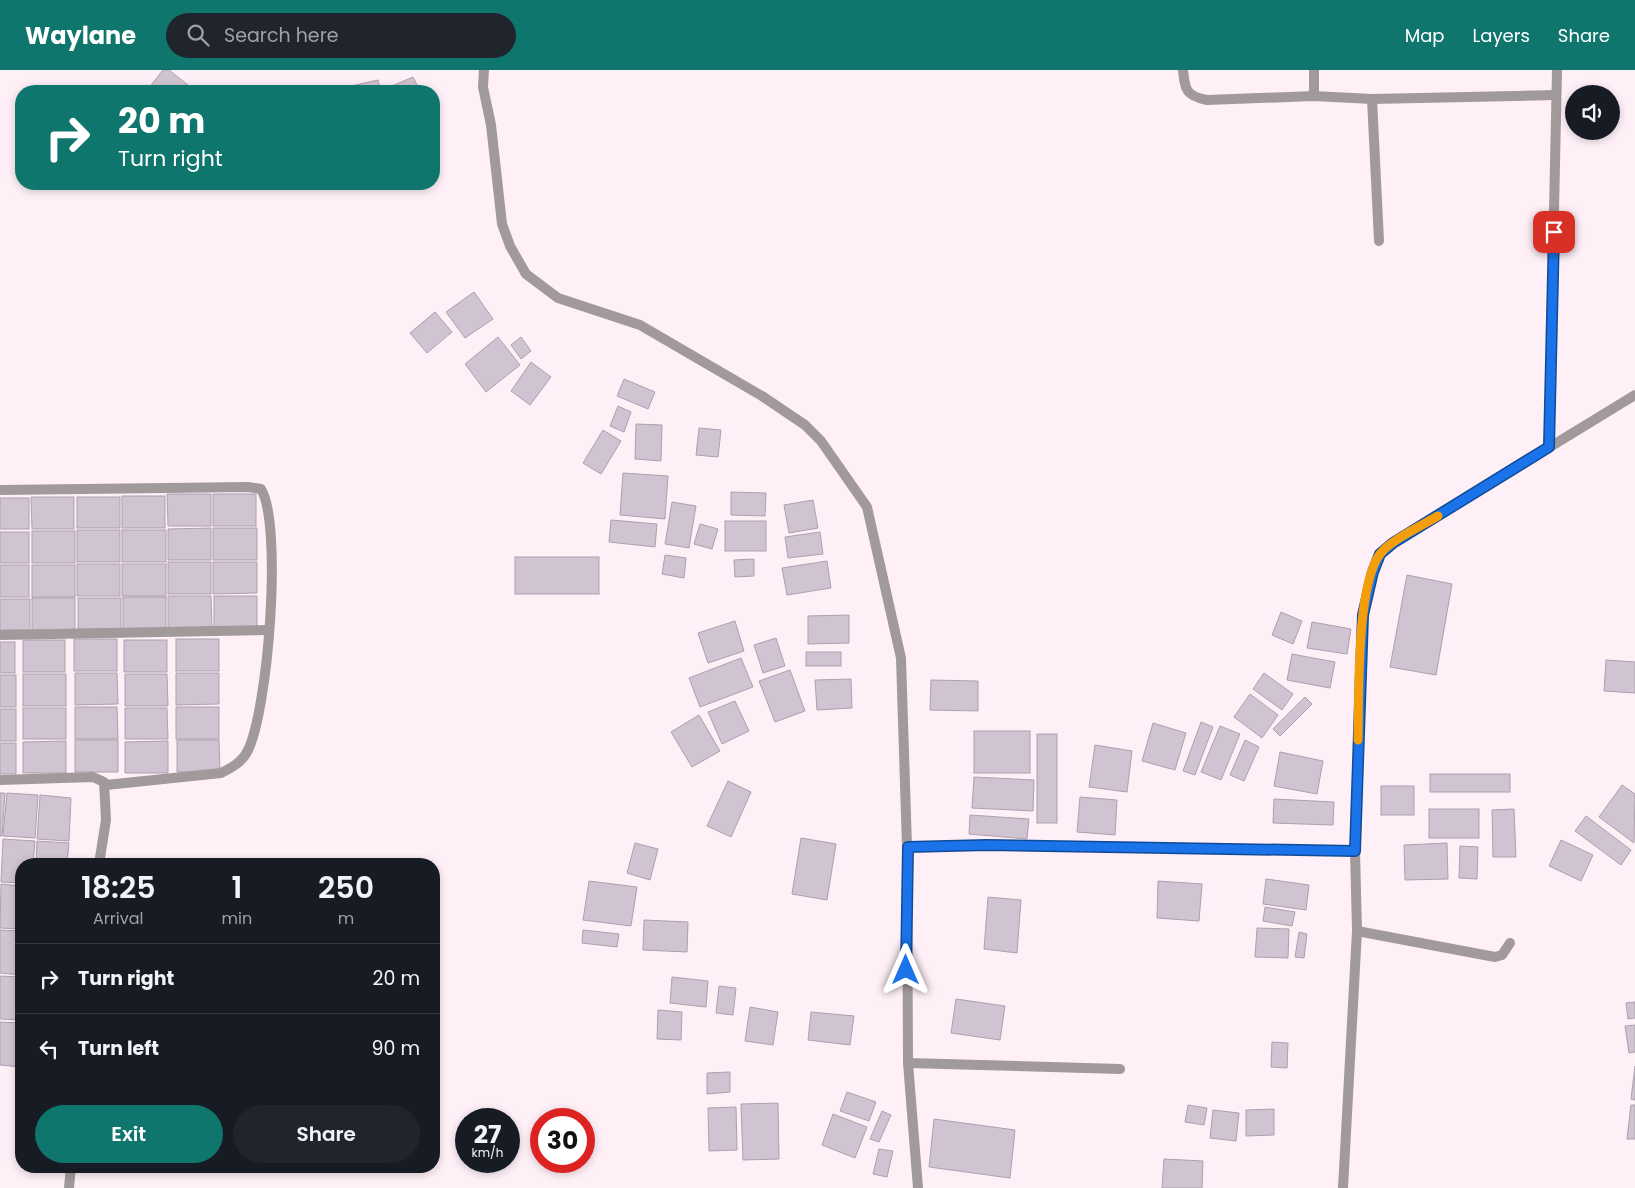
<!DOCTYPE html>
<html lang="en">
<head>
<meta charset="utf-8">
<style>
  :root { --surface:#171b24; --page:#20242c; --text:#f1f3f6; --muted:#9ea1a6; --line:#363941; --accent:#0f766e }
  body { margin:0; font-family:Poppins,sans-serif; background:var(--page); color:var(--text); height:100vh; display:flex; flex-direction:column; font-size:19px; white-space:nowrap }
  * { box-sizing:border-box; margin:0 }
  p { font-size:16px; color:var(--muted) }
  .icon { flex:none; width:28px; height:28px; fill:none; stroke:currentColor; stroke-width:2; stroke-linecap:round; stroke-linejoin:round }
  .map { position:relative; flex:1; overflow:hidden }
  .panel { position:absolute; left:15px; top:788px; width:425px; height:315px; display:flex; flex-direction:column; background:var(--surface); border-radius:20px; box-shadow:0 2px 8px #0003 }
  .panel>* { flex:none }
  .top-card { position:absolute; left:15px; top:15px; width:425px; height:105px; border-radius:20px; box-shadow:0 2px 8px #0003; background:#0f766e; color:#fff; overflow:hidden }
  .fabs { position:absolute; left:1565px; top:15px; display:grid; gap:10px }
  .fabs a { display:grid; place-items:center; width:55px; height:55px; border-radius:50%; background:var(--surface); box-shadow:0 2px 8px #0003; font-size:25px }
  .speed { position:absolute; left:455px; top:1038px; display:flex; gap:10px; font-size:25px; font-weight:700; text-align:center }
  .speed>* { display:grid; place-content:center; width:65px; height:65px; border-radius:50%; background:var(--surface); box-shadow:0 2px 8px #0003; line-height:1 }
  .speed small { font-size:12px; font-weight:400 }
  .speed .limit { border:8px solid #d22; background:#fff; color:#111 }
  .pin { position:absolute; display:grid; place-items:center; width:42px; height:42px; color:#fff; margin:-21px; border-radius:10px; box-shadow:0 2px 8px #0006 }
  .me { position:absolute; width:55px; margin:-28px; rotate:0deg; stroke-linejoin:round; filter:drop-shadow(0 0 4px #0008) }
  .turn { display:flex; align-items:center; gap:18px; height:105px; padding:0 20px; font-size:22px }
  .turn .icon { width:65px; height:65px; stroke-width:2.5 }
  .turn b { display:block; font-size:35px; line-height:42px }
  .eta { display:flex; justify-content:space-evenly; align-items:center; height:85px; text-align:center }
  .eta b { font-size:30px; font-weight:600; line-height:35px }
  .cta { display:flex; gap:10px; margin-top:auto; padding:10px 20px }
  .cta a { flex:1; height:58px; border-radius:30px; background:var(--accent); color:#fff; font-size:20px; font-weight:600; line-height:58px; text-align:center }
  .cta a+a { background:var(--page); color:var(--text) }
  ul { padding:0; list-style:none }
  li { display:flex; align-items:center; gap:15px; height:70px; padding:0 20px; border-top:1px solid var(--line) }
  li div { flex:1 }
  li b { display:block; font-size:19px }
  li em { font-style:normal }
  header { display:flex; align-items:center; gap:30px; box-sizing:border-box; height:70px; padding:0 25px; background:var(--accent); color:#fff }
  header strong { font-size:24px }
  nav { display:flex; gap:28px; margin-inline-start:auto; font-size:18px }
  .search { width:350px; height:45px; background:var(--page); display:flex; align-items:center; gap:12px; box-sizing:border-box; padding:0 18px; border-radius:28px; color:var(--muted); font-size:19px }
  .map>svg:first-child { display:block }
  .building { fill:#d1c4d2; stroke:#ada0ad }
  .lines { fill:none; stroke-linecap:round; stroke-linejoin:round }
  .street { stroke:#a2999a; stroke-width:10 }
  .route-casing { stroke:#114b97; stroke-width:12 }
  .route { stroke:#1a73e8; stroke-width:9 }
  .slow { stroke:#f59e0b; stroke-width:9 }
</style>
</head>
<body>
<header>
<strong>Waylane</strong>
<div class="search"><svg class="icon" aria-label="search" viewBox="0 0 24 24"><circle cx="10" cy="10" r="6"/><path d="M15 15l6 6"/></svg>Search here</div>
<nav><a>Map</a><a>Layers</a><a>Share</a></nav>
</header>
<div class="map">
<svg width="1635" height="1118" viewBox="0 0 1635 1118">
  <rect width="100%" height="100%" fill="#fff0f8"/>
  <g class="building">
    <path d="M163 0H169L193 19 191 21H151L148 19Z"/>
    <path d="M413 7 420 21H395L392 16Z"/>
    <path d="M378 10 381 21H343L342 18Z"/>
    <path d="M474 222 493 249 465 268 446 242Z"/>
    <path d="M435 242 452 262 427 283 410 263Z"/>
    <path d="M498 267 520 295 486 322 465 294Z"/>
    <path d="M521 267 531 281 521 289 511 275Z"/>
    <path d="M531 292 551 307 530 335 511 321Z"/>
    <path d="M624 309 655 322 648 339 617 326Z"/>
    <path d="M618 336 631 342 624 362 610 356Z"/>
    <path d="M636 354 662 355 661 391 635 389Z"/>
    <path d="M699 358 721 360 718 387 696 385Z"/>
    <path d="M603 360 621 371 601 404 583 393Z"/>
    <path d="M623 403 668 406 665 449 620 445Z"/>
    <path d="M731 422 766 423 765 446 731 445Z"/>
    <path d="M167 424H211V456H168Z"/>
    <rect x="213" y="424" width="43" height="32"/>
    <rect x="122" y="426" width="43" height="32"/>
    <path d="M31 427H74V459H32Z"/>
    <rect x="77" y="427" width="43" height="31"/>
    <rect x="0" y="428" width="29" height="31"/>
    <path d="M813 430 818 458 789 463 784 435Z"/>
    <path d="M672 432 696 436 689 478 665 474Z"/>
    <path d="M611 450 657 454 655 477 609 472Z"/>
    <rect x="725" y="451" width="41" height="30"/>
    <path d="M700 454 718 459 712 479 694 474Z"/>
    <path d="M211 458V490H168V459Z"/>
    <rect x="213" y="458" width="44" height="32"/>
    <rect x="77" y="460" width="43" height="32"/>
    <rect x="122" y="460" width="44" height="32"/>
    <rect x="32" y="461" width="43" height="32"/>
    <rect x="0" y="462" width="29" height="31"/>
    <path d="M820 462 823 484 788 488 785 467Z"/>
    <path d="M665 485 686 488 684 508 662 504Z"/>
    <rect x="515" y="487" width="84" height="37"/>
    <path d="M754 489V506L735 507 734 490Z"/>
    <path d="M827 491 831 518 787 525 782 498Z"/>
    <rect x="168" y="492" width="43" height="32"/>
    <path d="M213 492H257V523L213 524Z"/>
    <rect x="77" y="494" width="43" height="32"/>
    <rect x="122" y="494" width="44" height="32"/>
    <rect x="0" y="495" width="29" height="32"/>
    <rect x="32" y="495" width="43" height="32"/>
    <path d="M1407 505 1452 514 1436 605 1390 597Z"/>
    <path d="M168 526H211L212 557 168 558Z"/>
    <rect x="214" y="526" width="43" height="31"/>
    <rect x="123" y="527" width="43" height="32"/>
    <rect x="32" y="528" width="43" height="32"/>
    <rect x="78" y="528" width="43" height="31"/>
    <rect x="0" y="529" width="30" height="31"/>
    <path d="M1281 542 1302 551 1293 574 1272 565Z"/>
    <path d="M849 545V573L808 574V546Z"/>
    <path d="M735 551 744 581 708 593 698 563Z"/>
    <path d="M1312 552 1351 559 1347 584 1307 578Z"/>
    <path d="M776 568 785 596 763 603 754 575Z"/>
    <rect x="74" y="569" width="43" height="32"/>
    <rect x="176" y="569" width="43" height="32"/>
    <rect x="23" y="570" width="42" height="32"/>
    <rect x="124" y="570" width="43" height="32"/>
    <rect x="0" y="572" width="15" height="31"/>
    <rect x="806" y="582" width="35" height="14"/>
    <path d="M1292 584 1335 592 1330 618 1287 610Z"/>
    <path d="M741 588 753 617 700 637 689 608Z"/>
    <path d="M1606 590 1635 592V623L1604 621Z"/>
    <path d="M790 600 805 641 775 652 759 611Z"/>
    <path d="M75 603H117L118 634 75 635Z"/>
    <path d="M176 603H219V634L176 635Z"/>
    <path d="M1264 603 1293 624 1282 640 1253 619Z"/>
    <rect x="23" y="604" width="43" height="32"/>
    <path d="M125 604H167L168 636H125Z"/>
    <rect x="0" y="605" width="16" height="32"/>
    <path d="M851 609 852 638 817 640 815 610Z"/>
    <path d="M931 610 978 611V641L930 640Z"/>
    <path d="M1250 624 1278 645 1262 668 1234 647Z"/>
    <path d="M1305 627 1312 634 1280 666 1273 659Z"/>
    <path d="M735 631 749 661 722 674 708 642Z"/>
    <path d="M75 637H117L118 669H75Z"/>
    <rect x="176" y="637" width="43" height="32"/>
    <rect x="23" y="638" width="43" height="31"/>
    <path d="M125 638H167L168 669H125Z"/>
    <rect x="0" y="639" width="16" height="32"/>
    <path d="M699 645 720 681 692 697 671 662Z"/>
    <path d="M1201 652 1213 657 1195 705 1183 701Z"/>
    <path d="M1153 653 1186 663 1175 700 1142 691Z"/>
    <path d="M1220 656 1240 664 1221 710 1201 702Z"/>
    <rect x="974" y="661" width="56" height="42"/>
    <rect x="1037" y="664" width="20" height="89"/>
    <rect x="75" y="670" width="43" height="32"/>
    <path d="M177 670H219L220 702H177Z"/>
    <path d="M1245 670 1259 677 1244 711 1230 705Z"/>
    <path d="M66 671V703H23V672Z"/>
    <path d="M168 671V703H125V672Z"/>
    <rect x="0" y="673" width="16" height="31"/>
    <path d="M1095 675 1132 681 1127 722 1089 717Z"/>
    <path d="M1280 682 1323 691 1317 724 1274 716Z"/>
    <rect x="1430" y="704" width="80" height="18"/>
    <path d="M974 707 1034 710 1033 741 972 738Z"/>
    <path d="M728 711 751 722 731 767 707 756Z"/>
    <path d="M1622 715 1635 724 1634 773 1599 747Z"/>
    <rect x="1381" y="716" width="33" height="29"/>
    <path d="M0 723H5L2 766H0Z"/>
    <path d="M7 723 38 725 35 768 3 766Z"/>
    <path d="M40 725 71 728 69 771 37 769Z"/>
    <path d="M1080 727 1117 730 1115 765 1077 762Z"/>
    <path d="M1274 729 1334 732 1333 755 1273 753Z"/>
    <rect x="1429" y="739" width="50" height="29"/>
    <path d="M1514 739 1516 787H1493L1492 740Z"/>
    <path d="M970 745 1029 749 1027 769 969 764Z"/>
    <path d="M1586 746 1631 780 1621 795 1575 761Z"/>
    <path d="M801 768 836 774 827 830 792 824Z"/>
    <path d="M3 769 35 771 33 794H21V813L1 812Z"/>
    <path d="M1561 770 1593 785 1581 811 1549 796Z"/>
    <path d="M37 771 69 773 67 794H36Z"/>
    <path d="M635 773 658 779 650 810 627 803Z"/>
    <path d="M1447 773 1448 809 1405 810 1404 775Z"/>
    <path d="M1460 776 1478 777 1477 809 1459 808Z"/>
    <path d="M1266 809 1309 815 1306 840 1263 834Z"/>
    <path d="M589 811 637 817 631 856 583 850Z"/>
    <path d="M1158 811 1202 814 1199 851 1157 848Z"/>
    <path d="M1 814 21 816V859L0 858Z"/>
    <path d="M988 827 1021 830 1017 883 984 879Z"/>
    <path d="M1265 837 1295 842 1292 856 1263 851Z"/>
    <path d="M644 850 688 852 687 882 643 880Z"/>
    <path d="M1257 858 1289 859 1288 888 1255 887Z"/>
    <path d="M0 860 21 861V905L0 903Z"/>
    <path d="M583 860 619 864 617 877 582 873Z"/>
    <path d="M1299 862 1307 864 1304 888 1295 887Z"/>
    <path d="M0 906 21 907V950L0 949Z"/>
    <path d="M672 907 708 911 706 937 670 933Z"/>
    <path d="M719 916 736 918 733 945 716 943Z"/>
    <path d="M956 929 1005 936 1000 970 951 963Z"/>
    <path d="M1635 932V948L1628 949 1626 933Z"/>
    <path d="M750 937 778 942 773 975 745 971Z"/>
    <path d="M658 940 682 942 681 970 657 969Z"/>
    <path d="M811 942 854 946 850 975 808 970Z"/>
    <path d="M0 952 21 953V997L0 995Z"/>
    <path d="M1635 955V982L1629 983 1625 956Z"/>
    <path d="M1272 972 1288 973 1287 998 1271 997Z"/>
    <path d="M1635 996V1030L1631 1029Z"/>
    <path d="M730 1002V1022L707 1024V1003Z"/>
    <path d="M847 1022 876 1032 869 1051 840 1041Z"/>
    <path d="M778 1033 779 1089 743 1090 741 1034Z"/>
    <path d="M1188 1035 1207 1038 1204 1055 1185 1052Z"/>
    <path d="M1631 1035H1635V1069H1627Z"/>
    <path d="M736 1037 737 1080 709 1081 708 1038Z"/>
    <path d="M1274 1039V1065L1246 1066V1040Z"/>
    <path d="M1213 1040 1239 1043 1236 1071 1210 1068Z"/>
    <path d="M882 1041 891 1045 879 1072 870 1069Z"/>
    <path d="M833 1044 867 1057 855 1088 822 1075Z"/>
    <path d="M934 1049 1015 1060 1010 1108 929 1097Z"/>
    <path d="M879 1079 893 1081 887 1107 873 1104Z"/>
    <path d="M1164 1089 1203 1091 1202 1118H1162Z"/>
  </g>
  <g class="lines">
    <g class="street">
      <path d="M484 0 483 17 491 55 502 154 510 176 526 204 558 228 640 255 762 326 805 355 821 371 867 437 901 588 907 777 908 993 918 1118"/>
      <path d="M1183 0C1185 20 1186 26 1207 30L1314 26 1372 29 1556 25"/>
      <path d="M1314 0V26"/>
      <path d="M1372 29 1379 171"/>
      <path d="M1549 377 1557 0"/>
      <path d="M0 420 248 417 261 419C283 455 268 644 247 682 241 693 231 698 221 703L106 715"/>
      <path d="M0 565 269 560"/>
      <path d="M0 710 93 707 104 712 106 750 99 794"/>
      <path d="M907 777 987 775 1355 781"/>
      <path d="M1357 861 1495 887 1502 885 1510 873"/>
      <path d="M908 993 1120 999"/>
      <path d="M69 1118 71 1096"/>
      <path d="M1343 1118 1357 861 1355 781 1363 545 1373 503 1380 485 1393 473 1635 325"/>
    </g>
  </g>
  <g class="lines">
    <defs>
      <path id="route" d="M906 900 908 777 987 775 1355 781 1363 545 1373 502 1380 484 1393 473 1549 377 1554 162"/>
    </defs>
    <use href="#route" class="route-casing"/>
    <use href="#route" class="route"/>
    <path class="slow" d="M1358 670C1359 628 1356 516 1380 484 1391 470 1421 456 1438 446"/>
  </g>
</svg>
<div class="fabs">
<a><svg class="icon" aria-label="sound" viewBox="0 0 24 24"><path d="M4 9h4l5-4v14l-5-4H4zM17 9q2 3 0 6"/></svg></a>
</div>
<div class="speed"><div>27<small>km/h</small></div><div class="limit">30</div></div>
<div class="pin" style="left:1554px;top:162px;background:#d93025"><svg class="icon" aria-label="arrive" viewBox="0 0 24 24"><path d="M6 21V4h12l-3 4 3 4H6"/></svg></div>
<svg class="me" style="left:906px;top:900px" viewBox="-20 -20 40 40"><path d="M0-17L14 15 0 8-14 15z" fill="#1a73e8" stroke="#fff" stroke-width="4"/></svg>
<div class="top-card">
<div class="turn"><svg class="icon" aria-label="right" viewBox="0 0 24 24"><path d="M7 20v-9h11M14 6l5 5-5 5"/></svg><div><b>20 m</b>Turn right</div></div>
</div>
<section class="panel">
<div class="eta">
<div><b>18:25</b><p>Arrival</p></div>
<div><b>1</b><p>min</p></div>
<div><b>250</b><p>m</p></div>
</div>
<ul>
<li><svg class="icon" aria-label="right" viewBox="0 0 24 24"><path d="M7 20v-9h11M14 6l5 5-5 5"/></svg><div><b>Turn right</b></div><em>20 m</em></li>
<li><svg class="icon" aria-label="left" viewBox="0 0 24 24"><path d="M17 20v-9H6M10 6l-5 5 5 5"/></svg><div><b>Turn left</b></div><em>90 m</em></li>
</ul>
<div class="cta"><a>Exit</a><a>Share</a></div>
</section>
</div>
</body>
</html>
